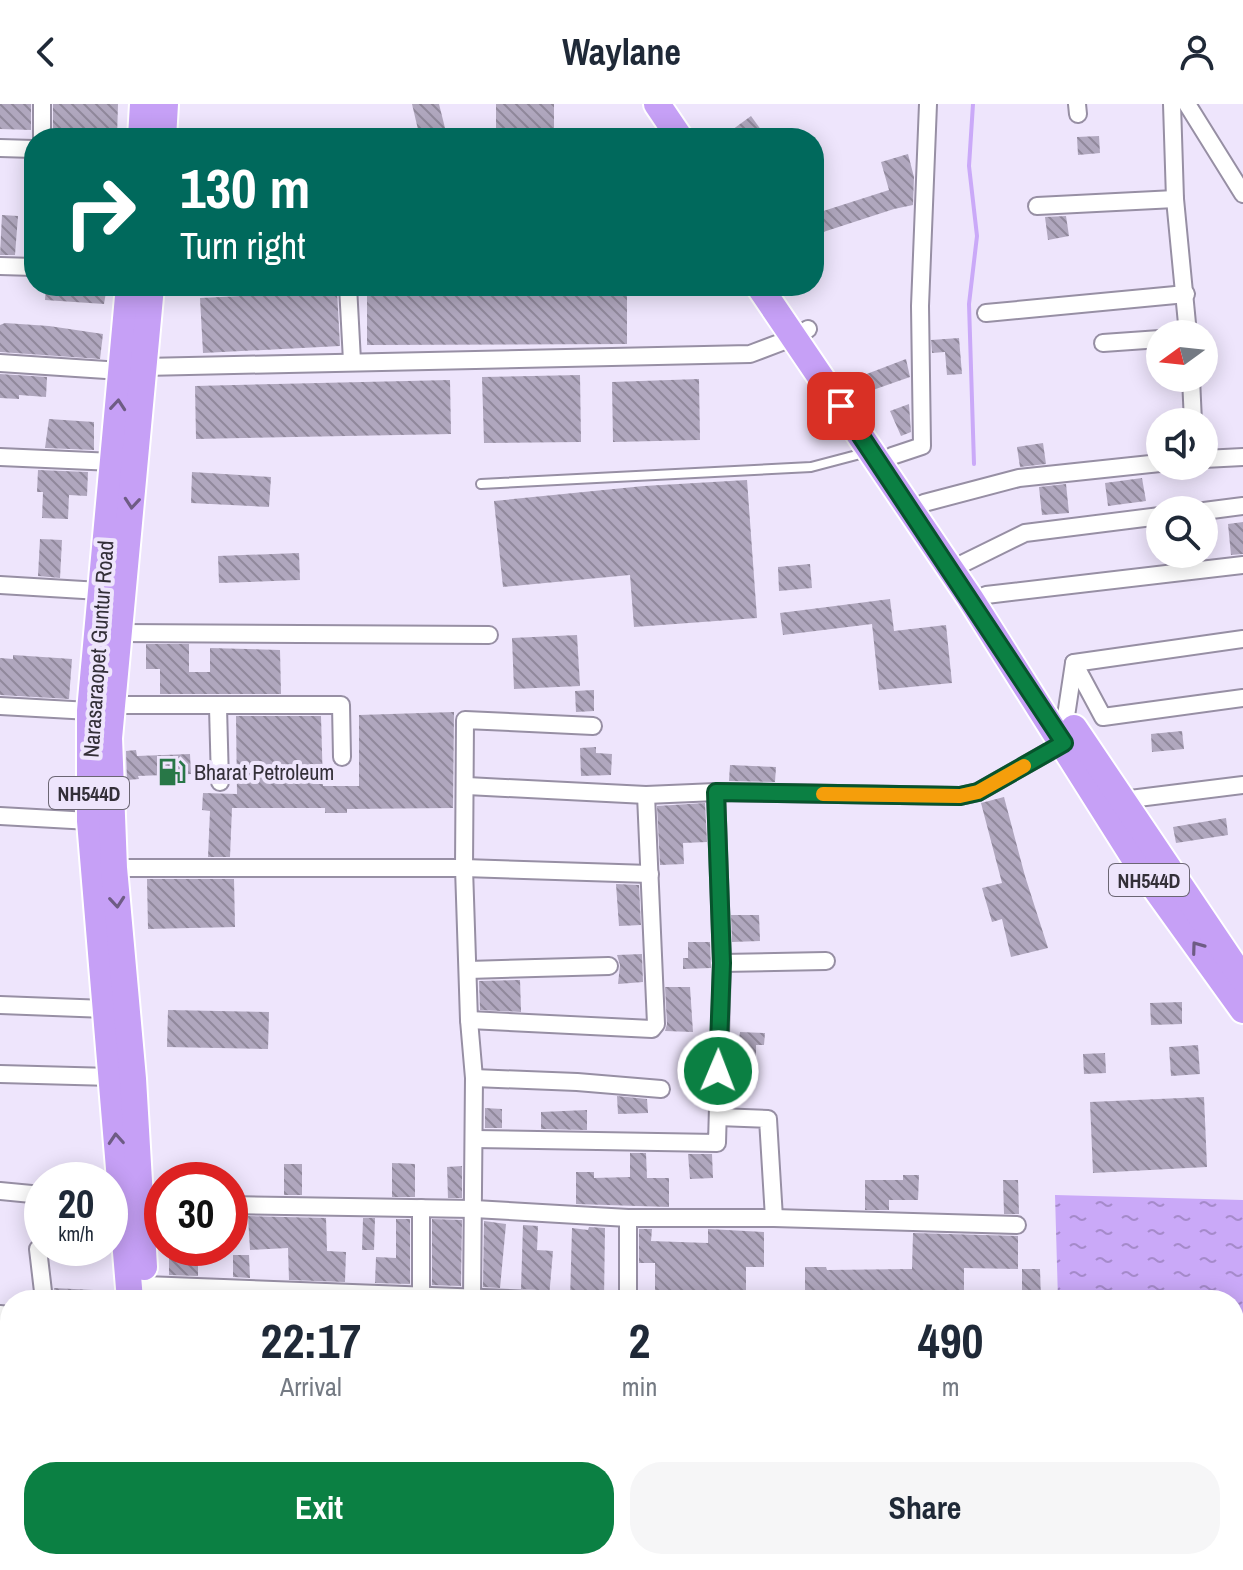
<!DOCTYPE html>
<html lang="en">
<head>
<meta charset="utf-8">
<style>
  :root { --surface:#fff; --page:#f6f6f7; --text:#1f2937; --muted:#747a83; --accent:#0b8043 }
  body { margin:0; font-family:"Archivo Narrow",sans-serif; background:var(--page); color:var(--text); height:100vh; display:flex; flex-direction:column; font-size:30px; white-space:nowrap }
  * { box-sizing:border-box; margin:0 }
  p { font-size:26px; color:var(--muted) }
  .icon { flex:none; width:44px; height:44px; fill:none; stroke:currentColor; stroke-width:2; stroke-linecap:round; stroke-linejoin:round }
  .map { position:relative; flex:1; overflow:hidden }
  .sheet { position:absolute; left:0px; top:1186px; width:1244px; height:280px; display:flex; flex-direction:column; background:var(--surface); border-radius:32px 32px 0 0; box-shadow:0 4px 20px #0003 }
  .sheet>* { flex:none }
  .top-card { position:absolute; left:24px; top:24px; width:800px; height:168px; border-radius:32px; box-shadow:0 4px 20px #0003; background:#00695c; color:#fff; overflow:hidden }
  .needle { width:52px; rotate:255deg }
  .controls { position:absolute; left:1146px; top:216px; display:grid; gap:16px }
  .controls a { display:grid; place-items:center; width:72px; height:72px; border-radius:50%; background:var(--surface); box-shadow:0 4px 20px #0003; font-size:40px }
  .speed { position:absolute; left:24px; top:1058px; display:flex; gap:16px; font-size:40px; font-weight:700; text-align:center }
  .speed>* { display:grid; place-content:center; width:104px; height:104px; border-radius:50%; background:var(--surface); box-shadow:0 4px 20px #0003; line-height:1 }
  .speed small { font-size:20px; font-weight:400 }
  .speed .limit { border:12px solid #d22; background:#fff; color:#111 }
  .pin { position:absolute; display:grid; place-items:center; width:68px; height:68px; color:#fff; margin:-34px; border-radius:16px; box-shadow:0 4px 12px #0006 }
  .me { position:absolute; width:88px; margin:-44px; rotate:1deg; stroke-linejoin:round; filter:drop-shadow(0 0 6px #0008) }
  .turn { display:flex; align-items:center; gap:28px; height:168px; padding:0 24px; font-size:36px }
  .turn .icon { width:104px; height:104px; stroke-width:2.5 }
  .turn b { display:block; font-size:56px; line-height:68px }
  .eta { display:flex; justify-content:space-evenly; align-items:center; height:136px; text-align:center }
  .eta b { font-size:48px; font-weight:700; line-height:56px }
  .cta { display:flex; gap:16px; margin-top:auto; padding:16px 24px }
  .cta a { flex:1; height:92px; border-radius:32px; background:var(--accent); color:#fff; font-size:32px; font-weight:700; line-height:92px; text-align:center }
  .cta a+a { background:var(--page); color:var(--text) }
  header { display:flex; justify-content:space-between; align-items:center; height:104px; padding:0 24px; background:var(--surface); font-size:36px; font-weight:700 }
  .map>svg:first-child { display:block }
  .water { fill:url(#water-ripples) }
  .lines { fill:none; stroke-linecap:round; stroke-linejoin:round }
  .stream { stroke:#caa9f8; stroke-width:4 }
  .building { fill:url(#building-back-hatch) }
  .service-casing { stroke:#978fa4; stroke-width:12 }
  .minor-casing { stroke:#978fa4; stroke-width:20 }
  .trunk-casing { stroke:#fff; stroke-width:30 }
  .service { stroke:#fff; stroke-width:8 }
  .minor { stroke:#fff; stroke-width:16 }
  .trunk { stroke:#c6a0f6; stroke-width:26 }
  .oneway { stroke:#6e5c84 }
  .route-casing { stroke:#07532c; stroke-width:20 }
  .route { stroke:#0b8043; stroke-width:14 }
  .slow { stroke:#f59e0b; stroke-width:14 }
  .labels { text-anchor:middle; dominant-baseline:central; stroke-width:8; stroke-linejoin:round; paint-order:stroke }
  .shield { fill:#eee5fc; stroke:#6b6673; stroke-width:2 }
  .shield-label { font-size:20px; font-weight:bold; fill:#332f38 }
  .street-label { font-size:22px; fill:#332f38; stroke:#eee5fc }
  .poi-label { font-size:22px; fill:#332f38; stroke:#eee5fc; text-anchor:start }
</style>
</head>
<body>
<header><svg class="icon" aria-label="back" viewBox="0 0 24 24"><path d="M15 5l-7 7 7 7"/></svg>Waylane<svg class="icon" aria-label="person" viewBox="0 0 24 24"><circle cx="12" cy="8" r="4"/><path d="M4 21q1-7 8-7t8 7"/></svg></header>
<div class="map">
<svg width="1243" height="1466" viewBox="0 0 1243 1466">
  <defs>
    <pattern id="water-ripples" width="26" height="14" patternUnits="userSpaceOnUse" patternTransform="scale(2)"><rect width="26" height="14" fill="#caa9f8"/><path d="M2 4q2-2 4 0t4 0M15 11q2-2 4 0t4 0" fill="none" stroke="#a58aca"/></pattern>
    <pattern id="building-back-hatch" width="6" height="6" patternUnits="userSpaceOnUse" patternTransform="scale(2)"><rect width="6" height="6" fill="#b0a7be"/><path d="M-1 5l2 2M0 0l6 6M5-1l2 2" fill="none" stroke="#90889b"/></pattern>
  </defs>
  <rect width="100%" height="100%" fill="#eee5fc"/>
  <path class="water" d="M1055 1091 1243 1096V1400H1234V1196H1058Z"/>
  <g class="lines">
    <path class="stream" d="M973 0 969 62 977 132 969 200 974 360"/>
  </g>
  <g class="building">
    <path d="M0 0H31V26L0 25Z"/>
    <path d="M53 0H118L117 33 57 30V27H53Z"/>
    <path d="M412 0H439L447 32 420 34Z"/>
    <rect x="496" y="0" width="58" height="26"/>
    <path d="M751 12 764 30 758 34H721Z"/>
    <path d="M1099 32 1100 49 1078 51 1077 33Z"/>
    <path d="M908 50 914 73 913 101 894 105 814 131V110L889 86 881 58Z"/>
    <path d="M2 111 18 112 15 151H0Z"/>
    <path d="M1066 112 1069 132 1048 136 1045 113Z"/>
    <path d="M46 182H107L104 200 45 196Z"/>
    <path d="M337 187 340 242 203 249 200 194Z"/>
    <path d="M627 188V240L367 241V189Z"/>
    <path d="M5 219 49 222 103 230 100 255 0 248V221Z"/>
    <path d="M959 234 962 270 947 271 945 248 932 249 931 236Z"/>
    <path d="M906 255 910 273 870 287 864 271Z"/>
    <path d="M0 270 47 273 46 293 19 291V295L0 294Z"/>
    <path d="M580 271 581 338 484 339 482 273Z"/>
    <path d="M699 275 700 336 613 338 612 278Z"/>
    <path d="M450 276 451 330 196 335 195 282Z"/>
    <path d="M909 300 911 328 901 332 890 307Z"/>
    <path d="M49 315 94 318V346L45 344Z"/>
    <path d="M1043 339 1046 360 1020 363 1017 343Z"/>
    <path d="M38 366 88 368 87 392 69 391 68 415 42 414 43 388H37Z"/>
    <path d="M192 368 271 373 269 403 191 399Z"/>
    <path d="M1142 374 1146 397 1108 402 1105 379Z"/>
    <path d="M747 376 757 514 634 523 630 471 503 483 494 397 644 382Z"/>
    <path d="M1066 380 1069 409 1042 411 1039 383Z"/>
    <path d="M1243 418V450L1231 451 1228 420Z"/>
    <path d="M40 435 62 436 60 474 38 472Z"/>
    <path d="M299 449 300 476 219 479 218 452Z"/>
    <path d="M810 460 812 484 779 487 778 463Z"/>
    <path d="M890 495 894 527 946 521 952 579 879 586 872 520 783 531 780 509Z"/>
    <path d="M577 531 580 582 514 585 512 534Z"/>
    <path d="M146 540H189V568H210V544L280 546 281 590H160V565H146Z"/>
    <path d="M13 551 72 555 69 595 0 591V554L13 555Z"/>
    <path d="M594 586V607L576 608 575 587Z"/>
    <path d="M454 608 453 704 347 705V709H325V704H232L230 753H208L210 707 202 706 203 689 237 690 236 612H321L323 682H359V611Z"/>
    <path d="M1182 627 1184 645 1152 648 1151 630Z"/>
    <path d="M596 643V649L612 650 611 671 581 672 580 644Z"/>
    <path d="M136 646 137 652 190 650 191 670 138 672 139 675 127 676 126 647Z"/>
    <path d="M730 661 776 663 775 678 729 677Z"/>
    <path d="M1004 693 1025 772 1048 844 1011 853 1002 815 992 818 982 784 1002 779 981 699Z"/>
    <path d="M705 699 707 738 683 739 684 760 660 761 657 702Z"/>
    <path d="M1226 714 1228 731 1176 739 1173 723Z"/>
    <path d="M147 775H234L235 823 148 825Z"/>
    <path d="M616 780 639 781 641 821 619 822Z"/>
    <path d="M731 811H759L760 837 732 838Z"/>
    <path d="M688 838H710L711 864 683 865V854H688Z"/>
    <path d="M642 850 643 878 618 880 620 861 617 851Z"/>
    <path d="M520 876 521 908 480 906 479 877Z"/>
    <path d="M665 883H690L693 928 665 927 667 920Z"/>
    <path d="M1182 898V920L1151 921 1150 899Z"/>
    <path d="M168 906 269 908 268 945 167 943Z"/>
    <path d="M740 928 765 929 764 941H756V974L734 973Z"/>
    <path d="M1198 941 1200 970 1171 972 1169 943Z"/>
    <path d="M1105 949 1106 969 1084 970 1083 950Z"/>
    <path d="M617 992 647 995 648 1009 618 1010Z"/>
    <path d="M1204 993 1207 1063 1093 1069 1090 998Z"/>
    <path d="M485 1004 502 1005V1024H485Z"/>
    <path d="M587 1006V1026L541 1025V1008Z"/>
    <path d="M630 1049H646L647 1074H669V1103L576 1100V1068H594V1074L630 1073Z"/>
    <path d="M688 1050H712L713 1074 690 1075Z"/>
    <path d="M392 1059 415 1060V1093H392Z"/>
    <rect x="284" y="1060" width="18" height="31"/>
    <path d="M462 1062V1094H448L447 1063Z"/>
    <path d="M903 1071H919L918 1096H889V1106H865V1076H903Z"/>
    <path d="M1003 1076H1018L1019 1110H1004Z"/>
    <path d="M248 1112 326 1114 327 1147 346 1148 345 1178 289 1176 288 1144 250 1146Z"/>
    <path d="M363 1114H375L374 1146H362Z"/>
    <path d="M396 1115H410V1180L375 1179 376 1153 396 1154Z"/>
    <path d="M432 1115 462 1116 461 1182 432 1181Z"/>
    <path d="M484 1117 506 1120 500 1184 483 1183Z"/>
    <path d="M523 1121 538 1122 537 1146 553 1147 549 1194 543 1193 538 1186 521 1185Z"/>
    <path d="M589 1123 605 1124 604 1195 570 1196 572 1124 588 1126Z"/>
    <path d="M639 1125H652L651 1137 708 1139V1125L764 1128V1163H746V1196H655V1159H639Z"/>
    <path d="M913 1129 1018 1132V1165L964 1164V1196H805V1163H826L827 1166 912 1165Z"/>
    <path d="M169 1144H198V1172L169 1171Z"/>
    <path d="M233 1151H249L250 1174 233 1173Z"/>
    <path d="M1022 1165H1040L1041 1196H1022Z"/>
    <path d="M54 1184 113 1187V1196H55Z"/>
  </g>
  <g class="lines">
    <defs>
      <path id="service" d="M481 380 811 363 868 348"/>
      <g id="minor">
        <path d="M42 0V34"/>
        <path d="M1077 0 1078 10"/>
        <path d="M1172 0 1175 95 1188 230"/>
        <path d="M1187 0 1243 90"/>
        <path d="M0 44 34 45"/>
        <path d="M1037 102 1175 95"/>
        <path d="M0 162 34 163"/>
        <path d="M348 182 352 257"/>
        <path d="M986 209 1186 190"/>
        <path d="M1103 239 1160 235"/>
        <path d="M0 259 121 267"/>
        <path d="M144 263 750 250 795 233 808 225"/>
        <path d="M1191 274 1193 318"/>
        <path d="M892 352 922 342 920 202 928 0"/>
        <path d="M0 353 114 358"/>
        <path d="M1204 355 1243 353"/>
        <path d="M924 399 1019 374 1160 359"/>
        <path d="M1204 407 1243 402"/>
        <path d="M964 459 1025 429 1160 412"/>
        <path d="M0 481 100 487"/>
        <path d="M986 491 1243 461"/>
        <path d="M119 529 489 531"/>
        <path d="M1074 559 1103 613 1243 594"/>
        <path d="M111 601H341L342 653"/>
        <path d="M0 602 90 607"/>
        <path d="M218 603 220 678"/>
        <path d="M1066 612 1074 559 1243 535"/>
        <path d="M467 682 646 691 716 688 960 692 978 688 1064 639"/>
        <path d="M1122 696 1243 681"/>
        <path d="M0 712 90 717"/>
        <path d="M107 764H464L650 770"/>
        <path d="M722 859 826 857"/>
        <path d="M468 866 609 862"/>
        <path d="M0 901 106 905"/>
        <path d="M469 916 652 925 656 920 646 691"/>
        <path d="M0 970 112 973"/>
        <path d="M474 974 577 978 661 985"/>
        <path d="M718 1013 768 1015 774 1114"/>
        <path d="M474 1035 717 1039 722 859 716 688"/>
        <path d="M0 1087 42 1091"/>
        <path d="M140 1100H162"/>
        <path d="M230 1101 474 1105 628 1114H774L1017 1121"/>
        <path d="M628 1114V1196"/>
        <path d="M38 1145 44 1196"/>
        <path d="M145 1181 533 1196"/>
        <path d="M421 1196V1104"/>
        <path d="M472 1196 474 974 469 916 464 764 465 616 593 622"/>
        <path d="M0 1210 10 1211"/>
        <path d="M0 1278 10 1279"/>
        <path d="M0 1384 10 1385"/>
        <path d="M493 1456 573 1460 626 1466"/>
        <path d="M967 1456 968 1466"/>
        <path d="M1033 1456V1466"/>
        <path d="M716 1466V1456"/>
        <path d="M809 1466V1456"/>
        <path d="M858 1466V1456"/>
      </g>
      <g id="trunk">
        <path d="M657 0 680 34"/>
        <path d="M141 34 143 0"/>
        <path d="M163 34 165 0"/>
        <path d="M129 182 90 607V717L130 1196"/>
        <path d="M759 182 970 494 1140 763 1243 906"/>
        <path d="M1074 624 1243 875"/>
        <path d="M144 1163 133 975 114 764 109 634 151 182"/>
        <path d="M147 1456 148 1466"/>
        <path d="M167 1456V1466"/>
      </g>
    </defs>
    <use href="#service" class="service-casing"/>
    <use href="#minor" class="minor-casing"/>
    <use href="#trunk" class="trunk-casing"/>
    <use href="#service" class="service"/>
    <use href="#minor" class="minor"/>
    <use href="#trunk" class="trunk"/>
  </g>
  <defs><path id="oneway-chevron" d="M-2-3.5L2.5 0L-2 3.5" fill="none" stroke-width="1.6" stroke-linecap="round" stroke-linejoin="round" transform="scale(2)"/></defs>
  <g class="oneway">
    <use href="#oneway-chevron" transform="translate(118 301) rotate(-85)"/>
    <use href="#oneway-chevron" transform="translate(132 399) rotate(95)"/>
    <use href="#oneway-chevron" transform="translate(117 798) rotate(85)"/>
    <use href="#oneway-chevron" transform="translate(1197 843) rotate(-126)"/>
    <use href="#oneway-chevron" transform="translate(116 1035) rotate(-94)"/>
  </g>
  <g class="lines">
    <defs>
      <path id="route" d="M718 967 722 859 716 688 960 692 978 688 1064 639 841 302"/>
    </defs>
    <use href="#route" class="route-casing"/>
    <use href="#route" class="route"/>
    <path class="slow" d="M823 690 960 692 978 688 1024 662"/>
  </g>
  <defs>
    <symbol id="fuel-bare" viewBox="-9 -9 18 18"><path d="M-5.5-6h7V0h2V4h1.3V-2.5L3-4.5l.8-.8L6-3V5H2.5V1h-1V6h-7ZM-4.2-4.7v3.2H.2V-4.7Z" fill="#287747" stroke="#eee5fc" stroke-width="2.5" paint-order="stroke"/></symbol>
  </defs>
  <g fill-rule="evenodd">
    <use href="#fuel-bare" x="152" y="648" width="40" height="40"/>
  </g>
  <g class="labels">
    <g class="shield">
      <rect x="49" y="673" width="80" height="32" rx="6"/>
      <rect x="1109" y="760" width="80" height="32" rx="6"/>
    </g>
    <g class="shield-label">
      <text x="89" y="689">NH544D</text>
      <text x="1149" y="776">NH544D</text>
    </g>
    <g class="street-label">
      <text transform="translate(98 545) rotate(-86)">Narasaraopet Guntur Road</text>
    </g>
    <g class="poi-label">
      <text x="194" y="668">Bharat Petroleum</text>
    </g>
  </g>
</svg>
<div class="controls">
<a><svg class="needle" viewBox="-14 -14 28 28"><path d="M0-13l5 13h-10z" fill="#e53935"/><path d="M0 13l5-13h-10z" fill="#747a83"/></svg></a>
<a><svg class="icon" aria-label="sound" viewBox="0 0 24 24"><path d="M4 9h4l5-4v14l-5-4H4zM17 9q2 3 0 6"/></svg></a>
<a><svg class="icon" aria-label="search" viewBox="0 0 24 24"><circle cx="10" cy="10" r="6"/><path d="M15 15l6 6"/></svg></a>
</div>
<div class="speed"><div>20<small>km/h</small></div><div class="limit">30</div></div>
<div class="pin" style="left:841px;top:302px;background:#d93025"><svg class="icon" aria-label="arrive" viewBox="0 0 24 24"><path d="M6 21V4h12l-3 4 3 4H6"/></svg></div>
<svg class="me" style="left:718px;top:967px" viewBox="-20 -20 40 40"><circle r="17" fill="#0b8043" stroke="#fff" stroke-width="3"/><path d="M0-11L8 9 0 5-8 9z" fill="#fff"/></svg>
<div class="top-card">
<div class="turn"><svg class="icon" aria-label="right" viewBox="0 0 24 24"><path d="M7 20v-9h11M14 6l5 5-5 5"/></svg><div><b>130 m</b>Turn right</div></div>
</div>
<section class="sheet">
<div class="eta">
<div><b>22:17</b><p>Arrival</p></div>
<div><b>2</b><p>min</p></div>
<div><b>490</b><p>m</p></div>
</div>
<div class="cta"><a>Exit</a><a>Share</a></div>
</section>
</div>
</body>
</html>
